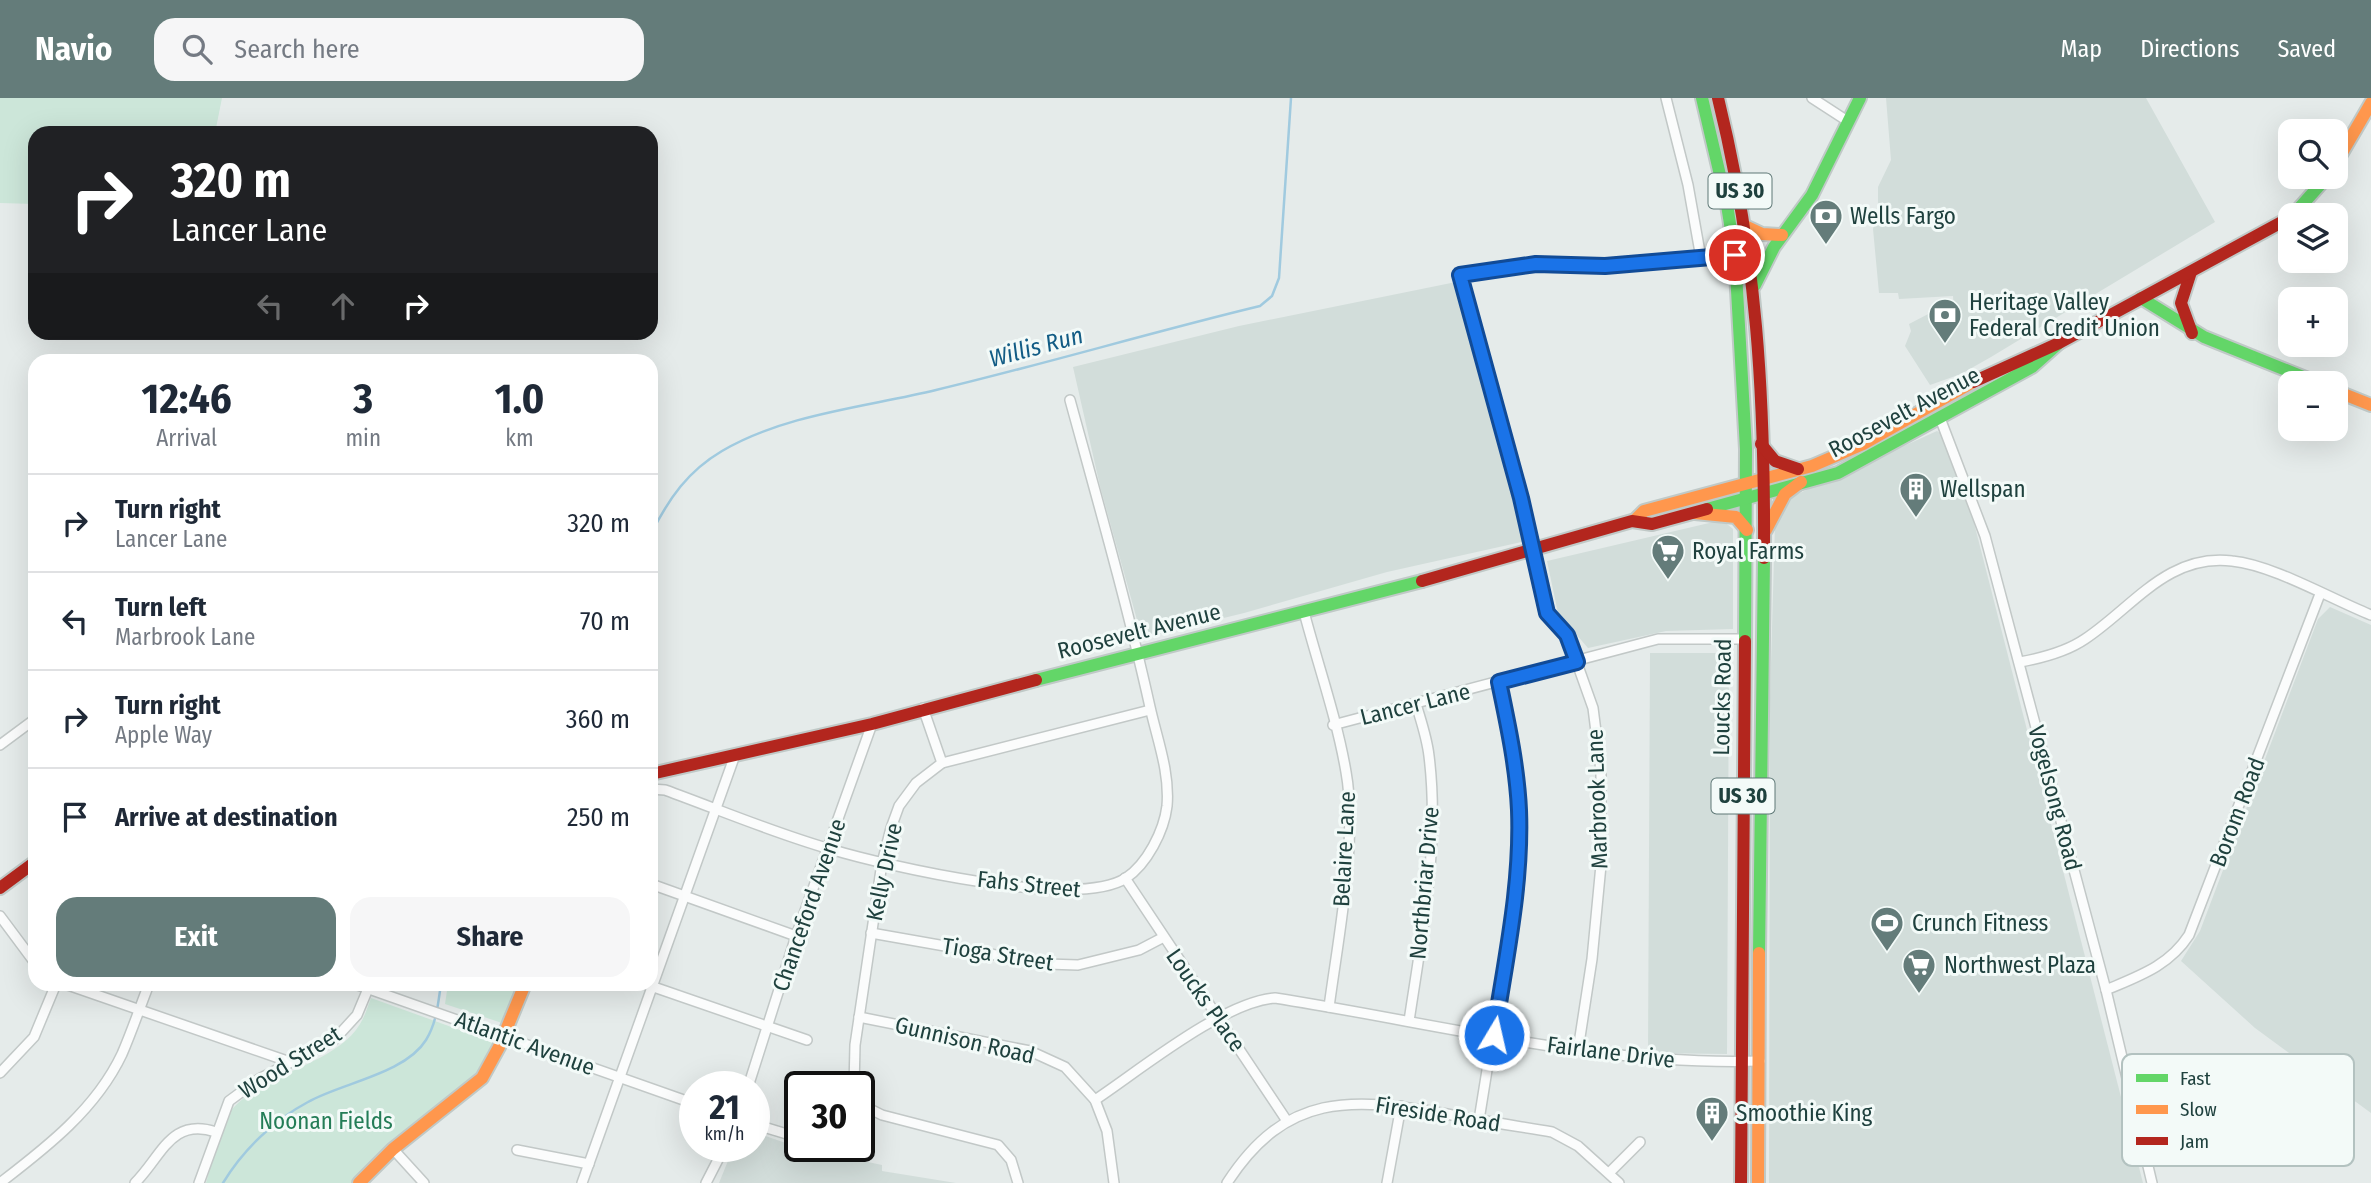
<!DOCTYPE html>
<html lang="en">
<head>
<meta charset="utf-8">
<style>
  :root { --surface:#fff; --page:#f6f6f7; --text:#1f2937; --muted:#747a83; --line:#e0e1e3; --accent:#647c7a }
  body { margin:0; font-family:"Fira Sans Condensed",sans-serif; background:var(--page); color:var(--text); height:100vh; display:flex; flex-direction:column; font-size:26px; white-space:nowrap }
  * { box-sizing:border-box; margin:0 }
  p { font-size:23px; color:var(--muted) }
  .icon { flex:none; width:38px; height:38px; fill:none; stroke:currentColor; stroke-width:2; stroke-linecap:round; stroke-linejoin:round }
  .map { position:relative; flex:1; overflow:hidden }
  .panel { position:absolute; left:28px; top:256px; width:630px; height:637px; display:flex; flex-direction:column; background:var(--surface); border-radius:21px; box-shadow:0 7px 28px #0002 }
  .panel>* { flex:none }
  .guide { position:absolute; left:28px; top:28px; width:630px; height:214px; border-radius:21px; box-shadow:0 7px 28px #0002; background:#202124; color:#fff; overflow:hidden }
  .fabs { position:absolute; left:2278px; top:21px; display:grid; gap:14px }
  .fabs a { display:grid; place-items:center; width:70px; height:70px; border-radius:14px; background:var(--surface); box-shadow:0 7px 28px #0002; font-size:35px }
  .speed { position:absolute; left:679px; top:973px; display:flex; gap:14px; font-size:35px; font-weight:700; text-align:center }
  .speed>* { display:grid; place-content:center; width:91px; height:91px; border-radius:50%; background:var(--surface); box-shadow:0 7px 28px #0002; line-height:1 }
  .speed small { font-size:18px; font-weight:400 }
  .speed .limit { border:4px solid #111; border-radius:10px; background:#fff; color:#111 }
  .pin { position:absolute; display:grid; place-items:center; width:60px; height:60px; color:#fff; margin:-30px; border:4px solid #fff; border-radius:50%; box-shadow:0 2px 7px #0007 }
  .me { position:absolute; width:77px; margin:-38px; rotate:9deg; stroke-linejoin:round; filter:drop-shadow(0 0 5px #0008) }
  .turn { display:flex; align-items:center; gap:24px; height:147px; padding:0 28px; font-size:32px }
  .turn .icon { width:91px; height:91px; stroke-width:2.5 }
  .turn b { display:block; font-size:49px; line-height:60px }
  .lanes { display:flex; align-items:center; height:66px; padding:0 28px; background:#0003; justify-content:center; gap:35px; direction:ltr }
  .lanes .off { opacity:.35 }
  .eta { display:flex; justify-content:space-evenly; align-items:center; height:119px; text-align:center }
  .eta b { font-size:42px; font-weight:700; line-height:49px }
  .cta { display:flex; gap:14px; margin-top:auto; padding:14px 28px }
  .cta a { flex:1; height:80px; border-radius:21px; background:var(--accent); color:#fff; font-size:28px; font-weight:700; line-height:80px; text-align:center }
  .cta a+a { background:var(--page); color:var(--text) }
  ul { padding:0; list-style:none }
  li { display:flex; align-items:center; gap:21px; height:98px; padding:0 28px; border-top:2px solid var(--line) }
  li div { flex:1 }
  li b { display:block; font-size:26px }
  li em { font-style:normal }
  header { display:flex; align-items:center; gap:42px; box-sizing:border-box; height:98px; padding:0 35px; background:var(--accent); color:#fff }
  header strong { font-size:33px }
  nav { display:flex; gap:38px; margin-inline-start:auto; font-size:24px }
  .search { width:490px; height:63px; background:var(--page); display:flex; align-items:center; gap:18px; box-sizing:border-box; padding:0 24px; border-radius:21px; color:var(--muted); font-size:26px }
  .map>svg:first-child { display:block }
  .built { fill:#d2ddda }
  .green { fill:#cce6d9 }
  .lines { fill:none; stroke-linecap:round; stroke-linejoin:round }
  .stream { stroke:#a0cadf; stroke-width:2.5 }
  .street-casing { stroke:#c2c8c7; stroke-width:12 }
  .fast-casing { stroke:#c0c9c7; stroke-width:16 }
  .slow-casing { stroke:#c0c9c7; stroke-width:16 }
  .jam-casing { stroke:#c0c9c7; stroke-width:16 }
  .street { stroke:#fbfcfc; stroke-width:9 }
  .fast { stroke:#63d668; stroke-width:12 }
  .slow { stroke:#ff974d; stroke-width:12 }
  .jam { stroke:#b3261e; stroke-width:12 }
  .route-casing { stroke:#114b97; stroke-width:18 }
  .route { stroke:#1a73e8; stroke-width:12 }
  .labels { text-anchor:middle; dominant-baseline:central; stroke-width:6; stroke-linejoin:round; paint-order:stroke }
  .shield { fill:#f3faf8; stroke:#5f7876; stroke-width:2 }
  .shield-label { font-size:21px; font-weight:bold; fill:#1f413e }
  .poi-label { font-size:23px; fill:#1f413e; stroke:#f3faf8; text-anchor:start }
  .street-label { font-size:23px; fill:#1f413e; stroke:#f3faf8 }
  .park-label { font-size:23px; fill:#247d57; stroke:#f3faf8 }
  .water-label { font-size:24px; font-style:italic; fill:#125c85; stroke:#f3faf8 }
  .key { fill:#f3faf8; stroke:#b3c2c0; stroke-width:2 }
  .key-label { font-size:19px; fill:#1f413e }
</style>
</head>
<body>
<header>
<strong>Navio</strong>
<div class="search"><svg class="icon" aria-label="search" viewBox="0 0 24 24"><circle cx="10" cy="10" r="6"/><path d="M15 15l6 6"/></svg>Search here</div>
<nav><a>Map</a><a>Directions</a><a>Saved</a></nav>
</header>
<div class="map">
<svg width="2371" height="1085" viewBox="0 0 2371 1085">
  <rect width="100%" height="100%" fill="#e5ebea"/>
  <g class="built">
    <path d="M1886 0H2146L2215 124 1991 259 1961 276 1930 287 1905 248 1911 233 1909 226 1934 213 1938 218 1954 214 1953 198 1899 201 1898 195H1879L1873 131 1878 113V89L1891 62Z"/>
    <path d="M1456 184 1526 443 1387 474 1244 515 1142 540 1100 388 1073 269 1239 228Z"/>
    <path d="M1937 333 1945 338 1974 425 2143 1085H1769L1770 600 1775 425 1791 399Z"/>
    <path d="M1722 422 1733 431V531L1666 533 1588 550 1558 515 1547 463Z"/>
    <path d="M2330 509 2371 527V1015L2255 930 2181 863 2200 833 2318 521Z"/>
    <path d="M1650 555H1729L1727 956 1648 955Z"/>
    <path d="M754 1034 797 1049 822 1051V1054L882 1067V1073L956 1085H719L734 1048H754Z"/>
  </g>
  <g class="green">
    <path d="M0 0H222L215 35H35V106L0 105Z"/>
    <path d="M448 886H520L502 925 445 906Z"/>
    <path d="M371 900 493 944C487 985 441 1005 411 1028 390 1044 371 1065 352 1085H206C213 1063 217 1026 234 1009 267 974 336 966 360 926 365 918 368 908 371 900Z"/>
  </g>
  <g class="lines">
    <g class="stream">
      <path d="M651 436C669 400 688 373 722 353 785 316 866 309 936 292 1045 266 1152 234 1260 208L1272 198 1279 180 1291 0"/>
      <path d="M223 1085C243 1052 274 1022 308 1004 341 985 405 976 426 942 437 924 438 905 441 886"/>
    </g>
    <defs>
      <g id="street">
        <path d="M1666 0 1688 87 1701 160"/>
        <path d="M1812 0 1849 24"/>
        <path d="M1940 320 1985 438 2106 892 2152 1085"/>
        <path d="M1304 514C1318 567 1337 621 1346 674 1358 740 1338 841 1329 909"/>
        <path d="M2020 564C2042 560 2066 554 2085 541 2132 510 2168 455 2232 463 2273 467 2331 501 2371 517"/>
        <path d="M923 610 942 665"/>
        <path d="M1333 627 1658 541H1744"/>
        <path d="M0 647 35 621"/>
        <path d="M651 691 665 692C720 712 774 735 830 751 886 768 1078 812 1126 780 1147 766 1164 733 1167 708 1170 674 1157 641 1150 609 1127 506 1098 404 1070 302"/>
        <path d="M1125 780 1287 1023"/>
        <path d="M651 786 796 838"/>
        <path d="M0 818 35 865"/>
        <path d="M871 835 1047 866 1078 867 1139 852 1162 840"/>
        <path d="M65 886 290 964"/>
        <path d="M355 886 695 1006"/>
        <path d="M645 886 807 942"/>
        <path d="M2106 892C2139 878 2169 868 2189 837L2320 496"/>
        <path d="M859 919 1030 953 1065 969 1095 1002 1107 1033 1114 1085"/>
        <path d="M1409 923C1422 836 1440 746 1429 658 1427 640 1421 623 1416 606"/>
        <path d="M1578 952 1592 861 1601 767V673L1593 610 1567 537 1547 515 1521 398 1460 177 1536 166 1605 168 1735 157"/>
        <path d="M0 975 34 939 56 886"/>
        <path d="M748 989 796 838 872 626"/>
        <path d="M854 989 855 947 882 765 891 730 899 708 916 685 942 665 1150 612"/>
        <path d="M859 998 870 1011 882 1017 998 1047 1011 1062 1018 1085"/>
        <path d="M1095 1002C1140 972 1223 904 1275 900 1435 925 1596 968 1760 963"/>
        <path d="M859 1022 870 1011"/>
        <path d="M1479 1022 1518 779 1519 713 1514 662 1499 584"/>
        <path d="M754 1026 800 1040"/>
        <path d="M393 1051 424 1085"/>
        <path d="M517 1052 589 1066"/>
        <path d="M1610 1074 1640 1044"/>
        <path d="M0 1085C47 1049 96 1011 122 956 132 933 140 909 149 886"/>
        <path d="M135 1085C162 1058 171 1019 216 1034"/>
        <path d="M199 1085 229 1003 259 981 335 941 357 917 370 886"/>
        <path d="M582 1085 735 657"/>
        <path d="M706 1085 725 1048"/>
        <path d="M1227 1085C1286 994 1351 999 1447 1016 1482 1023 1517 1028 1552 1034L1578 1048 1619 1085"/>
        <path d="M1387 1085 1401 1008"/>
      </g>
      <g id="fast">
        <path d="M1702 0 1727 107 1735 157 1746 351 1745 543"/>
        <path d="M2293 117 2327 79"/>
        <path d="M1755 187 1774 149 1812 97 1860 0"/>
        <path d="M2141 200 2204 239 2318 285"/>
        <path d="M1707 411 1838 375 2032 269 2059 245"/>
        <path d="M1036 582 1422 483"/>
        <path d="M1759 855 1764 460"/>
      </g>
      <g id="slow">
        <path d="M2336 65 2371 5"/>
        <path d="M1747 129 1762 136 1782 137"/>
        <path d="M2336 293 2371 307"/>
        <path d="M1695 415 1736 419 1747 432"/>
        <path d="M1635 422 1644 413 1812 368 1863 346 1973 284"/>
        <path d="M1766 432 1785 396 1801 384"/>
        <path d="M359 1085 393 1051 482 980 499 949 525 886"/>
        <path d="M1758 1085 1759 855"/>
      </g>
      <g id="jam">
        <path d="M1718 0C1757 158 1765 298 1764 460"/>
        <path d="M2191 174 2181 205 2192 235"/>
        <path d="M1973 284 2059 245 2291 119"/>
        <path d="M1761 346 1775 363 1798 371"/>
        <path d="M1422 483 1632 423 1652 426 1707 411"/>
        <path d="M651 676 872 626 1036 582"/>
        <path d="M0 790 35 764"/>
        <path d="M1741 1085 1745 543"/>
      </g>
    </defs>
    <use href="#street" class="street-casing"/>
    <use href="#fast" class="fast-casing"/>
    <use href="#slow" class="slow-casing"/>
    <use href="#jam" class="jam-casing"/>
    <use href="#street" class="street"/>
    <use href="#fast" class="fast"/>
    <use href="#slow" class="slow"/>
    <use href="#jam" class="jam"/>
  </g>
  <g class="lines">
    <defs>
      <path id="route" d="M1494 937C1505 863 1522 788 1519 712 1517 669 1508 627 1499 584L1577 564 1567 537 1547 515 1521 400 1460 177 1536 166 1605 168 1735 157"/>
    </defs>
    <use href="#route" class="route-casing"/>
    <use href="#route" class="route"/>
  </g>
  <defs>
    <symbol id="bank-pin" viewBox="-11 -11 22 30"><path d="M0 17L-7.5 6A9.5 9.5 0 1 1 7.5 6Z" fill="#647c7a" stroke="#f3faf8"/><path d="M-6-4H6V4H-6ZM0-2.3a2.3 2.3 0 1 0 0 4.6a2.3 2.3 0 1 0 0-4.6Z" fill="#fff"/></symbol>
    <symbol id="building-pin" viewBox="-11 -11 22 30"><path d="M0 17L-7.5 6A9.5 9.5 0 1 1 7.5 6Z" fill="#647c7a" stroke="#f3faf8"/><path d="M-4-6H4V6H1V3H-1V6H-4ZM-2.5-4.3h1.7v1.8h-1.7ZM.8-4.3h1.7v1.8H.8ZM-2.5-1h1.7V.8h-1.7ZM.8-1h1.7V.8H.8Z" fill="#fff"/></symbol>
    <symbol id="supermarket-pin" viewBox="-11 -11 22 30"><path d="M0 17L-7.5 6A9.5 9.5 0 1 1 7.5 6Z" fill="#647c7a" stroke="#f3faf8"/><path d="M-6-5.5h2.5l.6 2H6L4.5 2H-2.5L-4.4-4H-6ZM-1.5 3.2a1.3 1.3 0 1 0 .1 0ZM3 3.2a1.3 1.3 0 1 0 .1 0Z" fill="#fff"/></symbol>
    <symbol id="stadium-pin" viewBox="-11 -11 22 30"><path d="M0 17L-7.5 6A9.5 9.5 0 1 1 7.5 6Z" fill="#647c7a" stroke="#f3faf8"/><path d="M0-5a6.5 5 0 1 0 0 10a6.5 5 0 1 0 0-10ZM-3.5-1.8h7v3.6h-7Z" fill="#fff"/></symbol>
  </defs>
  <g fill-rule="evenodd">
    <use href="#bank-pin" x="1807" y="99" width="38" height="52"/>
    <use href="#bank-pin" x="1926" y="198" width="38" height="52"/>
    <use href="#building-pin" x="1897" y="372" width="38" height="52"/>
    <use href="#supermarket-pin" x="1649" y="434" width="38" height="52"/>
    <use href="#stadium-pin" x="1868" y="806" width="38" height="52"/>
    <use href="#supermarket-pin" x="1900" y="848" width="38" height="52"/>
    <use href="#building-pin" x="1693" y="996" width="38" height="52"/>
  </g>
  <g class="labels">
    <g class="shield">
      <rect x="1708.5" y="75.5" width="63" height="35" rx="5"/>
      <rect x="1711.5" y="680.5" width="63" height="35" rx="5"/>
    </g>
    <g class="shield-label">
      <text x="1740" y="93">US 30</text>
      <text x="1743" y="698">US 30</text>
    </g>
    <g class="poi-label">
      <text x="1850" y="118">Wells Fargo</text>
      <text x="1969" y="204">Heritage Valley<tspan x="1969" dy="26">Federal Credit Union</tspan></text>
      <text x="1940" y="391">Wellspan</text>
      <text x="1692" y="453">Royal Farms</text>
      <text x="1912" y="825">Crunch Fitness</text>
      <text x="1944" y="867">Northwest Plaza</text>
      <text x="1736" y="1015">Smoothie King</text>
    </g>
    <g class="street-label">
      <text transform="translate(1904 314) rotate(-28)">Roosevelt Avenue</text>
      <text transform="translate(1139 533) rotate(-14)">Roosevelt Avenue</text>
      <text transform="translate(1722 599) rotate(-89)">Loucks Road</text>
      <text transform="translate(1415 606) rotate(-14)">Lancer Lane</text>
      <text transform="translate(2055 700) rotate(75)">Vogelsong Road</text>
      <text transform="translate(1597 701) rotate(-92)">Marbrook Lane</text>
      <text transform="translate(2237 714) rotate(-69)">Borom Road</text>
      <text transform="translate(1344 751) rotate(-87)">Belaire Lane</text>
      <text transform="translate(884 774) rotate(-78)">Kelly Drive</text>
      <text transform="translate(1424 785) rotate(-85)">Northbriar Drive</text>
      <text transform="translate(1029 786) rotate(6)">Fahs Street</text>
      <text transform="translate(809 807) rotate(-71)">Chanceford Avenue</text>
      <text transform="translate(998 856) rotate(9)">Tioga Street</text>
      <text transform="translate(1206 902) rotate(55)">Loucks Place</text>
      <text transform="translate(965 942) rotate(13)">Gunnison Road</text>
      <text transform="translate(525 945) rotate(20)">Atlantic Avenue</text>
      <text transform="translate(1611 954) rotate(7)">Fairlane Drive</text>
      <text transform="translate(290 964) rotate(-32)">Wood Street</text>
      <text transform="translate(1438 1016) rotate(9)">Fireside Road</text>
    </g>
    <g class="park-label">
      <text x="326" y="1023">Noonan Fields</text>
    </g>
    <g class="water-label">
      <text transform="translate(1036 249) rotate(-15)">Willis Run</text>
    </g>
  </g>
  <rect x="2122" y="956" width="232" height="112" rx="10" class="key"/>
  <rect x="2136" y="976" width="32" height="8" fill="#63d668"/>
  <rect x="2136" y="1007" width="32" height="9" fill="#ff974d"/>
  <rect x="2136" y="1039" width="32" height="8" fill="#b3261e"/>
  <g class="key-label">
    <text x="2180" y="987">Fast</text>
    <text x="2180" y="1018">Slow</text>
    <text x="2180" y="1050">Jam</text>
  </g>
</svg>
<div class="fabs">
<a><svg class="icon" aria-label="search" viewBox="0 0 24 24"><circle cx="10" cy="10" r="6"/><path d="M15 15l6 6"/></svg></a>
<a><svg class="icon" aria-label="layers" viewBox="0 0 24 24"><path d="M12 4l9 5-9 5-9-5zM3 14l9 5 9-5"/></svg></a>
<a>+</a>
<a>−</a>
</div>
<div class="speed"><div>21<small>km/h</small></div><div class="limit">30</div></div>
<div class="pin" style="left:1735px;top:157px;background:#d93025"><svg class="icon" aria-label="arrive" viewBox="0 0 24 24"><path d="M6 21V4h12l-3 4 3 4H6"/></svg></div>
<svg class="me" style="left:1494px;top:937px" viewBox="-20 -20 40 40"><circle r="17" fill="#1a73e8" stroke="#fff" stroke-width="3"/><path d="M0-11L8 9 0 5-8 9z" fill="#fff"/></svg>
<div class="guide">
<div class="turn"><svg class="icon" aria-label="right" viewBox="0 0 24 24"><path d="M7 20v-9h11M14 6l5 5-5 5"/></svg><div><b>320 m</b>Lancer Lane</div></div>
<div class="lanes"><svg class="icon off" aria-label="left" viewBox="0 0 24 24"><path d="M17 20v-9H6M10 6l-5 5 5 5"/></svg><svg class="icon off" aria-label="ahead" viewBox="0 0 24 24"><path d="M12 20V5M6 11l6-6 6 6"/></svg><svg class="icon" aria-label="right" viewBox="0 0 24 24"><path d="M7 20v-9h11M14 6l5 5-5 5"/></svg></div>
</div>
<section class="panel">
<div class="eta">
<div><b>12:46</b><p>Arrival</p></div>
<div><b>3</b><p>min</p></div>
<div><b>1.0</b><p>km</p></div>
</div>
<ul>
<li><svg class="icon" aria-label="right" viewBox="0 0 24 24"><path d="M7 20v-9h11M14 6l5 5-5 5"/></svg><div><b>Turn right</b><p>Lancer Lane</p></div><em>320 m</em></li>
<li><svg class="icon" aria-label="left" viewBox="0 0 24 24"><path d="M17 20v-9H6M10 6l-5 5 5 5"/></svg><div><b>Turn left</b><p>Marbrook Lane</p></div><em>70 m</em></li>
<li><svg class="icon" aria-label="right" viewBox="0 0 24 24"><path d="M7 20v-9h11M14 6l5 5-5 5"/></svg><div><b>Turn right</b><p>Apple Way</p></div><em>360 m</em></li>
<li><svg class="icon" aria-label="arrive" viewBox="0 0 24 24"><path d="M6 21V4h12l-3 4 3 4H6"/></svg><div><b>Arrive at destination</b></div><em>250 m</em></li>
</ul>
<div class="cta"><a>Exit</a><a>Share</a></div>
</section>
</div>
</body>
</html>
